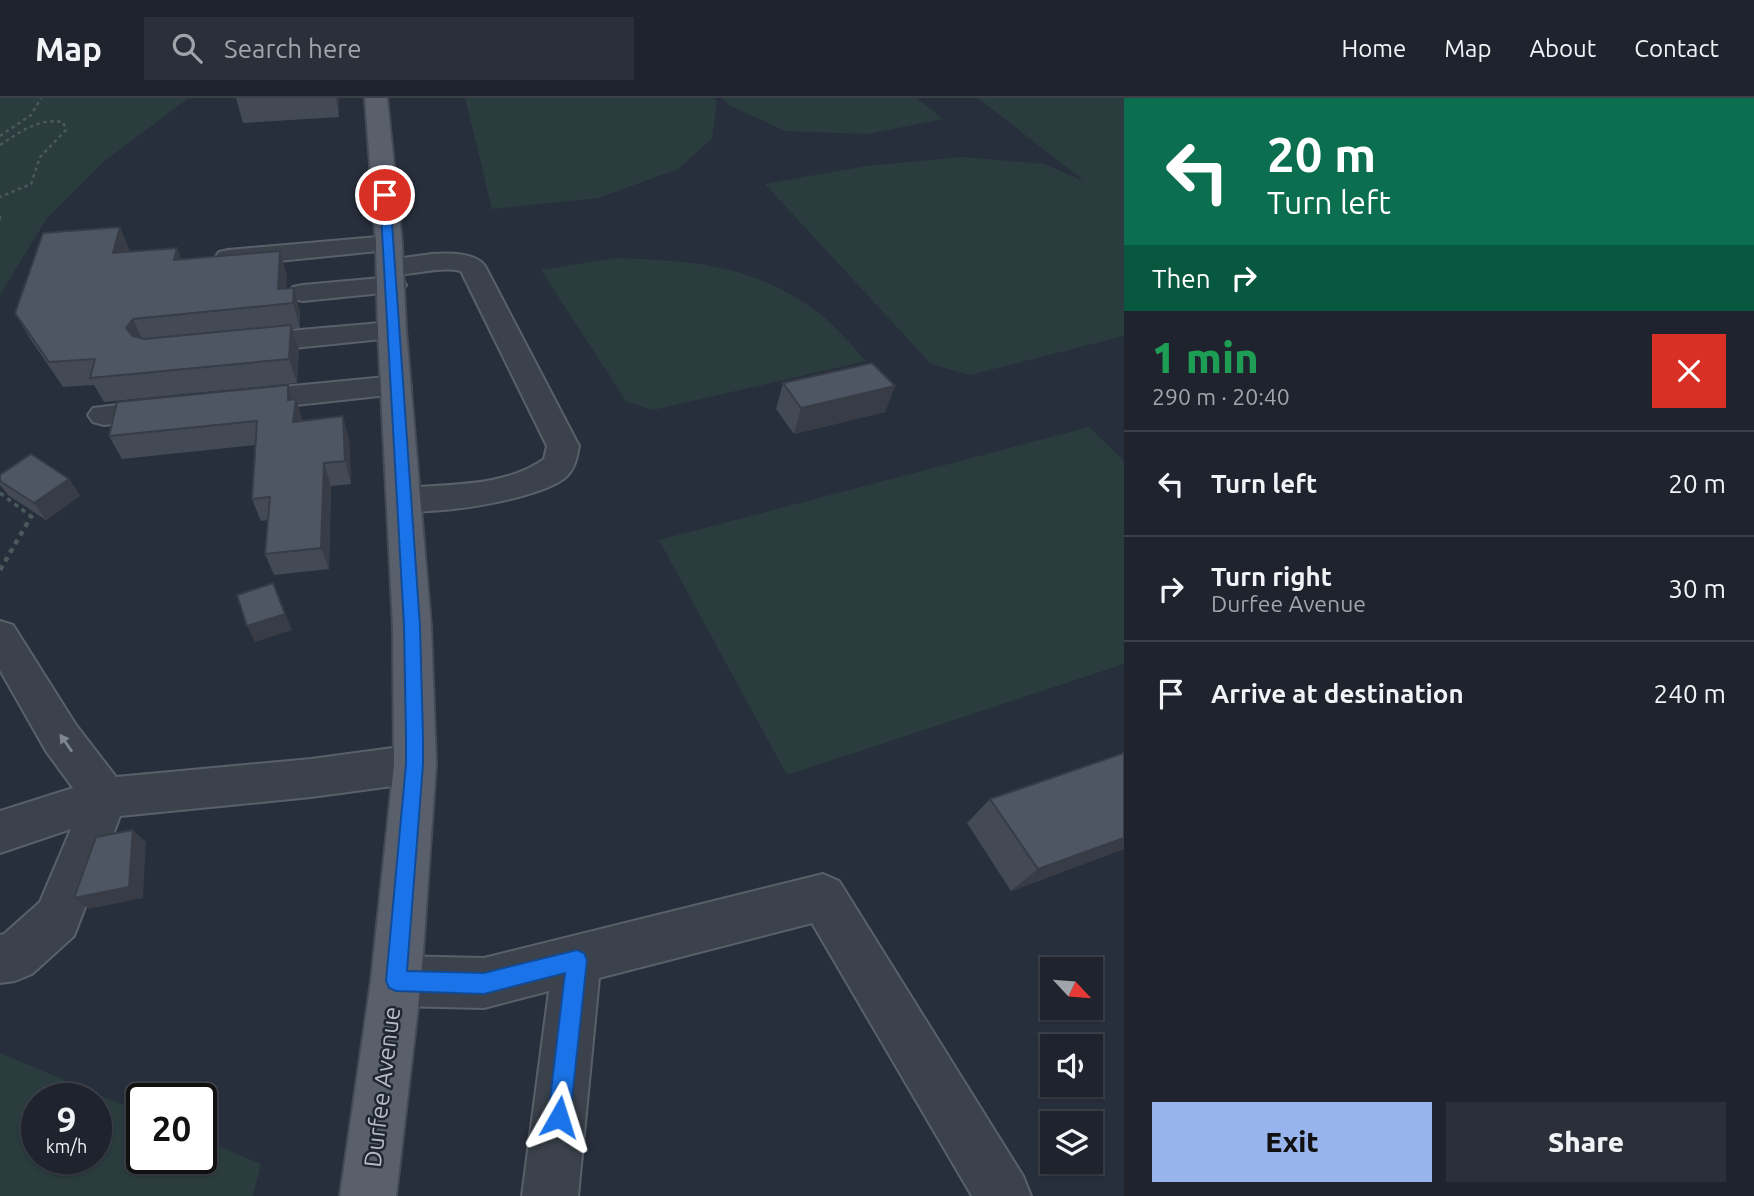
<!DOCTYPE html>
<html lang="en">
<head>
<meta charset="utf-8">
<style>
  :root { --surface:#1e232d; --page:#2b2f39; --text:#f1f3f6; --muted:#a1a4aa; --line:#3c4049; --accent:#98b4ec }
  body { margin:0; font-family:Ubuntu,sans-serif; background:var(--page); color:var(--text); height:100vh; display:flex; flex-direction:column; font-size:26px; white-space:nowrap }
  * { box-sizing:border-box; margin:0 }
  p { font-size:23px; color:var(--muted) }
  .icon { flex:none; width:38px; height:38px; fill:none; stroke:currentColor; stroke-width:2; stroke-linecap:round; stroke-linejoin:round }
  .map { position:relative; flex:1; overflow:hidden }
  .sheet { display:flex; flex-direction:column; background:var(--surface); width:630px }
  .sheet>* { flex:none }
  .top-card { background:#0b6e4f; color:#fff; overflow:hidden }
  .needle { width:46px; rotate:116deg }
  .buttons { position:absolute; left:1040px; top:859px; display:grid; gap:14px }
  .buttons a { display:grid; place-items:center; width:63px; height:63px; border-radius:0px; background:var(--surface); box-shadow:0 2px 5px #0004,0 0 0 2px var(--line); font-size:35px }
  .speed { position:absolute; left:21px; top:985px; display:flex; gap:14px; font-size:35px; font-weight:700; text-align:center }
  .speed>* { display:grid; place-content:center; width:91px; height:91px; border-radius:50%; background:var(--surface); box-shadow:0 2px 5px #0004,0 0 0 2px var(--line); line-height:1 }
  .speed small { font-size:18px; font-weight:400 }
  .speed .limit { border:4px solid #111; border-radius:10px; background:#fff; color:#111 }
  .pin { position:absolute; display:grid; place-items:center; width:60px; height:60px; color:#fff; margin:-30px; border:4px solid #fff; border-radius:50%; box-shadow:0 2px 7px #0007 }
  .me { position:absolute; width:77px; margin:-38px; rotate:6deg; stroke-linejoin:round; filter:drop-shadow(0 0 5px #0008) }
  .turn { display:flex; align-items:center; gap:24px; height:147px; padding:0 28px; font-size:32px }
  .turn .icon { width:91px; height:91px; stroke-width:2.5 }
  .turn b { display:block; font-size:49px; line-height:60px }
  .then { display:flex; align-items:center; height:66px; padding:0 28px; background:#0003; gap:14px; font-size:26px }
  .round { display:grid; place-items:center; flex:none; width:74px; height:74px; border-radius:0px; background:var(--page) }
  .headline { display:flex; align-items:center; justify-content:space-between; height:119px; padding:0 28px }
  h1 { font-size:42px; font-weight:800; line-height:52px; color:#1e9e55 }
  .primary-button { display:flex; gap:14px; margin-top:auto; padding:14px 28px }
  .primary-button a { flex:1; height:80px; border-radius:0px; background:var(--accent); color:#111; font-size:28px; font-weight:800; line-height:80px; text-align:center }
  .primary-button a+a { background:var(--page); color:var(--text) }
  ul { padding:0; list-style:none }
  li { display:flex; align-items:center; gap:21px; height:105px; padding:0 28px; border-top:2px solid var(--line) }
  li div { flex:1 }
  li b { display:block; font-size:26px }
  li em { font-style:normal }
  header { display:flex; align-items:center; gap:42px; box-sizing:border-box; height:98px; padding:0 35px; background:var(--surface); border-bottom:2px solid var(--line) }
  header strong { font-size:33px }
  nav { display:flex; gap:38px; margin-inline-start:auto; font-size:24px }
  .search { width:490px; height:63px; background:var(--page); display:flex; align-items:center; gap:18px; box-sizing:border-box; padding:0 24px; border-radius:0px; color:var(--muted); font-size:26px }
  main { display:flex; flex:1; min-height:0 }
  .map>svg:first-child { display:block }
  .green { fill:#2a3c3e; fill-rule:evenodd }
  .lines { fill:none; stroke-linecap:round; stroke-linejoin:round }
  .minor-casing { stroke:#59606a; stroke-width:4 }
  .major-casing { stroke:#444b55; stroke-width:4 }
  .path-far2 { stroke:#49595c; stroke-width:2.5; stroke-dasharray:3.5 3.5; stroke-linecap:butt }
  .path-far1 { stroke:#49595c; stroke-width:3.5; stroke-dasharray:4.5 4.5; stroke-linecap:butt }
  .path { stroke:#49595c; stroke-width:4.5; stroke-dasharray:5 5; stroke-linecap:butt }
  .minor { fill:#3b424c; fill-rule:evenodd }
  .major { fill:#59606c; fill-rule:evenodd }
  .wall { fill:#434a56 }
  .shaded-wall { fill:#373c46 }
  .building { fill:#4e5664; stroke:#373c46; stroke-width:2 }
  .oneway { fill:#7f8690 }
  .route { fill:#1a73e8; stroke:#114b97; stroke-width:2 }
  .labels { text-anchor:middle; dominant-baseline:central; stroke-width:5; stroke-linejoin:round; paint-order:stroke }
  .street-label { font-size:24px; fill:#b7bdc7; stroke:#202731 }
</style>
</head>
<body>
<header>
<strong>Map</strong>
<div class="search"><svg class="icon" aria-label="search" viewBox="0 0 24 24"><circle cx="10" cy="10" r="6"/><path d="M15 15l6 6"/></svg>Search here</div>
<nav><a>Home</a><a>Map</a><a>About</a><a>Contact</a></nav>
</header>
<main>
<div class="map">
<svg width="1124" height="1098" viewBox="0 0 1124 1098">
  <rect width="100%" height="100%" fill="#282f3c"/>
  <g class="green">
    <path d="M0 0H189L102 65 47 120 0 197Z"/>
    <path d="M465 0H713L717 4 712 41 678 71 598 100 492 111Z"/>
    <path d="M722 0H916L943 21 868 36 785 33 729 7Z"/>
    <path d="M978 0H1124V238L970 277 931 266 765 86 866 68 963 59 1044 66 1084 83Z"/>
    <path d="M615 160C695 163 755 166 821 217 838 230 852 248 866 263L653 312 626 303 541 172Z"/>
    <path d="M1089 329 1124 363V566L787 677 659 442Z"/>
    <path d="M0 955 142 1015V1060H201V1041L261 1066 253 1098H0ZM37 1001H96V1060H37Z"/>
  </g>
  <g class="lines">
    <defs>
      <g id="minor">
        <path d="M389 138 398 141 402 146 398 151 228 168 219 166 215 160 219 154 228 152Z"/>
        <path d="M432 156C448 155 475 154 485 168L579 348C577 359 575 370 567 378 542 402 424 420 392 411L387 402 392 393 404 390C449 386 505 389 544 361L547 348 461 173C434 167 407 181 381 175L377 169 381 163Z"/>
        <path d="M392 179 402 181 406 187 402 193 303 203 293 201 289 195 293 189 303 187Z"/>
        <path d="M392 224 402 227 406 233 402 239 244 255 234 252 230 246 234 240 244 237Z"/>
        <path d="M396 278 407 281 411 288 407 295 241 313 230 310 226 303 230 296 241 293Z"/>
        <path d="M167 301 178 304 182 311 178 318 104 327 93 324 88 317 93 310Z"/>
        <path d="M0 523 13 527 76 627 116 679 311 661 415 647 430 653 436 666 430 679 415 685 311 699 120 718 74 838 32 876 15 883 0 885V837L4 836 40 804 71 731 0 755V713L73 690 46 653 0 572Z"/>
        <path d="M823 776 839 783 1023 1078 1031 1098H972L812 825 599 880 578 1098H522L549 893 484 910 396 908 379 900 371 883 379 866 396 858 484 860Z"/>
      </g>
      <path id="major" d="M365 0H387L402 146 406 233 431 528 436 666 421 883 396 1098H340L371 883 394 666 393 528 378 233 376 146Z"/>
    </defs>
    <use href="#minor" class="minor-casing"/>
    <use href="#major" class="major-casing"/>
    <g class="path-far2">
      <path d="M0 38 31 17 41 0"/>
      <path d="M0 47C20 34 38 20 63 24L66 32 40 59 31 86 0 99"/>
      <path d="M0 118V124"/>
    </g>
    <path class="path-far1" d="M0 395 32 419"/>
    <path class="path" d="M0 472 32 417"/>
    <use href="#minor" class="minor"/>
    <use href="#major" class="major"/>
  </g>
  <g class="wall">
    <path d="M236 0H339V19L243 25Z"/>
    <path d="M177 150 181 161 287 177 286 190 300 214V230H292L299 252 297 285 104 304 94 287 63 289 29 239 15 215 130 153Z"/>
    <path d="M783 285 895 288 885 314 794 336 776 311Z"/>
    <path d="M288 287 293 301 303 323 349 341 351 386 331 388 329 471 274 477 265 456 268 422 261 423 252 401 256 347 122 361 109 338Z"/>
    <path d="M0 377 69 381 80 398 46 422 8 397 0 387Z"/>
    <path d="M990 701 1124 751 1011 793 967 725Z"/>
  </g>
  <g class="shaded-wall">
    <path d="M336 0H339V19Z"/>
    <path d="M120 129 130 153 124 179 113 155Z"/>
    <path d="M177 150 186 174 174 162Z"/>
    <path d="M280 153 287 177 285 206 278 191Z"/>
    <path d="M294 190 300 214V230L293 205Z"/>
    <path d="M133 221 144 245 137 254 126 230Z"/>
    <path d="M291 227 299 252 297 285 289 261Z"/>
    <path d="M288 287 295 308 296 301 303 324H293L288 302Z"/>
    <path d="M895 288 885 314 794 336 801 310Z"/>
    <path d="M343 318 349 341 351 386 345 363Z"/>
    <path d="M324 365 331 388 329 471 321 450Z"/>
    <path d="M69 381 80 398 46 422 34 405Z"/>
    <path d="M273 485 292 532 255 544 247 528Z"/>
    <path d="M133 732 146 744 143 800 89 811 74 800Z"/>
    <path d="M1124 740V751L1011 793 1038 771Z"/>
  </g>
  <g class="building">
    <path d="M120 129 113 155 177 150 174 162 280 153 278 191 294 190 293 205 133 221 126 230 133 238 144 241 291 227 289 261 90 280 95 261 49 264 15 215 43 135Z"/>
    <path d="M872 265 895 288 801 310 783 285Z"/>
    <path d="M288 287V302L296 301 293 324 343 318 345 363 324 365 321 450 265 456 270 399 252 401 257 323 109 338 117 304Z"/>
    <path d="M31 356 69 381 34 405 0 383V377Z"/>
    <path d="M273 485 285 516 247 528 237 497Z"/>
    <path d="M1124 655V740L1038 771 990 701Z"/>
    <path d="M133 732 129 789 74 800 96 739Z"/>
  </g>
  <defs><path id="oneway-solid" d="M-6-.8H1V-3.2L6.5 0L1 3.2V.8H-6Z" transform="scale(1.75)"/></defs>
  <use class="oneway" href="#oneway-solid" transform="translate(66 645) rotate(-125)"/>
  <path class="route" d="M385 94 390 97 420 528 423 639V666L407 873 484 875 577 852 584 855 587 862 570 1019 567 1027 559 1030 551 1027 548 1019 565 875 484 896 396 893 389 890 386 883 406 666V639L404 528 380 97Z"/>
  <g class="labels">
    <g class="street-label">
      <text transform="translate(382 989) rotate(-83)">Durfee Avenue</text>
    </g>
  </g>
</svg>
<div class="buttons">
<a><svg class="needle" viewBox="-14 -14 28 28"><path d="M0-13l5 13h-10z" fill="#e53935"/><path d="M0 13l5-13h-10z" fill="#a1a4aa"/></svg></a>
<a><svg class="icon" aria-label="sound" viewBox="0 0 24 24"><path d="M4 9h4l5-4v14l-5-4H4zM17 9q2 3 0 6"/></svg></a>
<a><svg class="icon" aria-label="layers" viewBox="0 0 24 24"><path d="M12 4l9 5-9 5-9-5zM3 14l9 5 9-5"/></svg></a>
</div>
<div class="speed"><div>9<small>km/h</small></div><div class="limit">20</div></div>
<div class="pin" style="left:385px;top:97px;background:#d93025"><svg class="icon" aria-label="arrive" viewBox="0 0 24 24"><path d="M6 21V4h12l-3 4 3 4H6"/></svg></div>
<svg class="me" style="left:559px;top:1019px" viewBox="-20 -20 40 40"><path d="M0-17L14 15 0 8-14 15z" fill="#1a73e8" stroke="#fff" stroke-width="4"/></svg>
</div>
<section class="sheet">
<div class="top-card">
<div class="turn"><svg class="icon" aria-label="left" viewBox="0 0 24 24"><path d="M17 20v-9H6M10 6l-5 5 5 5"/></svg><div><b>20 m</b>Turn left</div></div>
<div class="then">Then<svg class="icon" aria-label="right" viewBox="0 0 24 24"><path d="M7 20v-9h11M14 6l5 5-5 5"/></svg></div>
</div>
<div class="headline"><div><h1>1 min</h1><p>290 m · 20:40</p></div><a class="round" style="background:#d93025;color:#fff"><svg class="icon" aria-label="close" viewBox="0 0 24 24"><path d="M6 6l12 12M18 6L6 18"/></svg></a></div>
<ul>
<li><svg class="icon" aria-label="left" viewBox="0 0 24 24"><path d="M17 20v-9H6M10 6l-5 5 5 5"/></svg><div><b>Turn left</b></div><em>20 m</em></li>
<li><svg class="icon" aria-label="right" viewBox="0 0 24 24"><path d="M7 20v-9h11M14 6l5 5-5 5"/></svg><div><b>Turn right</b><p>Durfee Avenue</p></div><em>30 m</em></li>
<li><svg class="icon" aria-label="arrive" viewBox="0 0 24 24"><path d="M6 21V4h12l-3 4 3 4H6"/></svg><div><b>Arrive at destination</b></div><em>240 m</em></li>
</ul>
<div class="primary-button"><a>Exit</a><a>Share</a></div>
</section>
</main>
</body>
</html>
